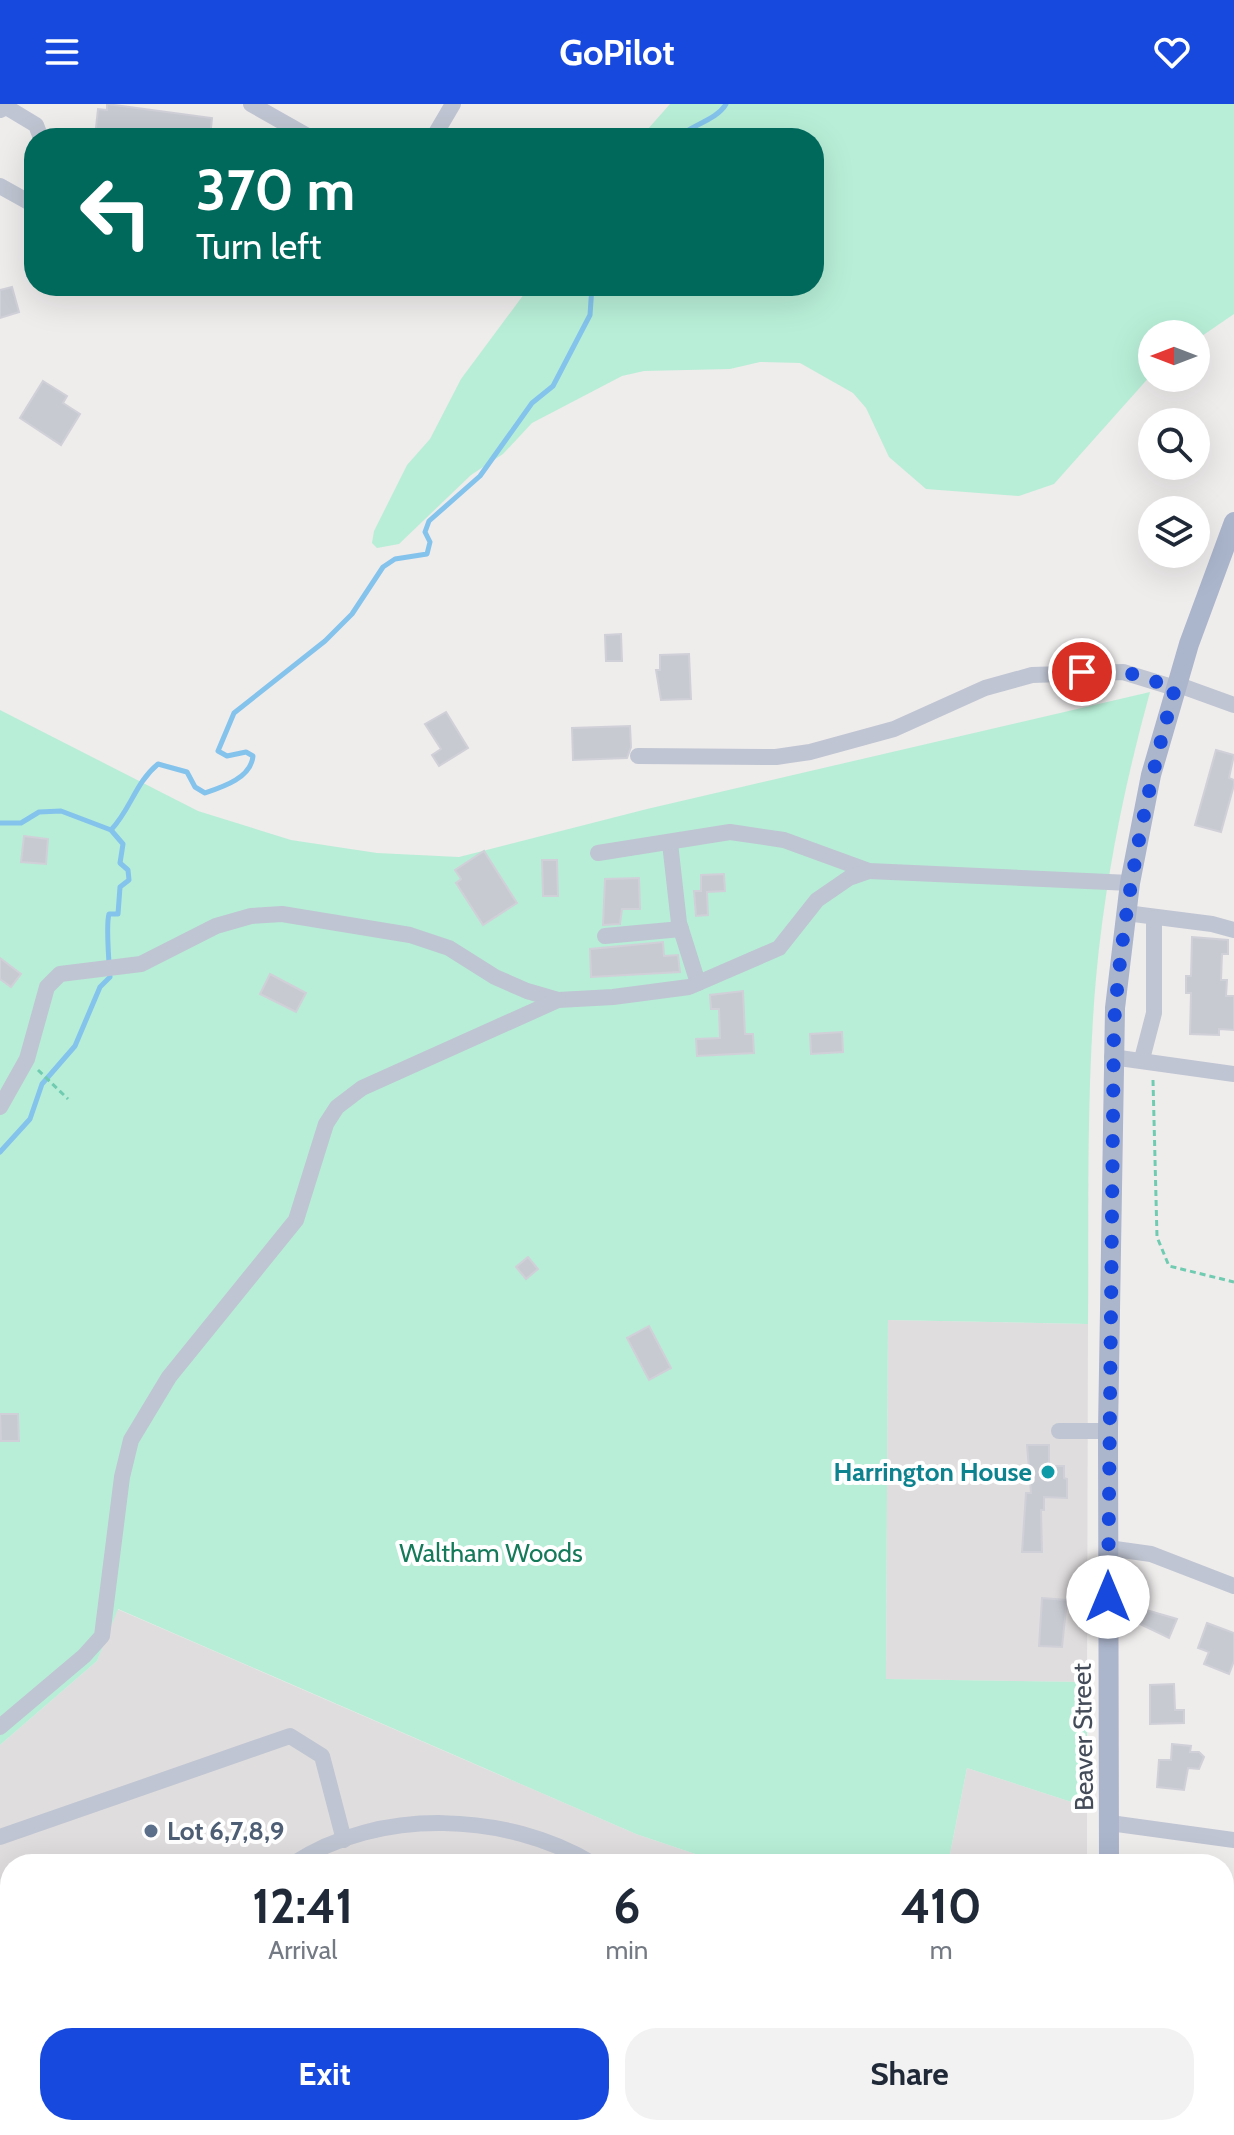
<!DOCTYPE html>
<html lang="en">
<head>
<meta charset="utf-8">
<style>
  :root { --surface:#fff; --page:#f2f2f3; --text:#1f2937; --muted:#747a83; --accent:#1749de }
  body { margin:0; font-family:Cabin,sans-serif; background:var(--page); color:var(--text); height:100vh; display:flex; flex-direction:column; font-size:30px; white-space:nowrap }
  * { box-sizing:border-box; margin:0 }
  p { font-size:26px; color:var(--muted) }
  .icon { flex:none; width:44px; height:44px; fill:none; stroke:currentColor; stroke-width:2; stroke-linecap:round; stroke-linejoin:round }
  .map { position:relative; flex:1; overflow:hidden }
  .details { position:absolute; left:0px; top:1750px; width:1234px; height:282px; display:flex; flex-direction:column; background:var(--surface); border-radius:32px 32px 0 0; box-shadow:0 8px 32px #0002 }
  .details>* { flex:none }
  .guide { position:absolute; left:24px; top:24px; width:800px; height:168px; border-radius:32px; box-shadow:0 8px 32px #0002; background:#00695c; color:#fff; overflow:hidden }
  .needle { width:52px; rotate:270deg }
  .controls { position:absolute; left:1138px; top:216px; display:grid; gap:16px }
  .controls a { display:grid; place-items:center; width:72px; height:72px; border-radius:50%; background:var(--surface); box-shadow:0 8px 32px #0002; font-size:40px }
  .pin { position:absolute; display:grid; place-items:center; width:68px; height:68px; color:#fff; margin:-34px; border:4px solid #fff; border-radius:50%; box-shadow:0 2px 8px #0007 }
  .me { position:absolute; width:88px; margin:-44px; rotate:0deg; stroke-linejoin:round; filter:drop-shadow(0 0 6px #0008) }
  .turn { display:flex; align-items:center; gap:28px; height:168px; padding:0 40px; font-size:36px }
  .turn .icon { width:104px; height:104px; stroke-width:2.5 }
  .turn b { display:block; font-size:56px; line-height:68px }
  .eta { display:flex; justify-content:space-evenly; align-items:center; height:136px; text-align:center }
  .eta b { font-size:48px; font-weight:800; line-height:56px }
  .primary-button { display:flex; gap:16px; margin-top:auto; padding:16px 40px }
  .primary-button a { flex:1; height:92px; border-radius:32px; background:var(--accent); color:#fff; font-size:32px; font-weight:800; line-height:92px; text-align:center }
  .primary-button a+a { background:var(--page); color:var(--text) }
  header { display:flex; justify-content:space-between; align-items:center; height:104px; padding:0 40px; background:var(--accent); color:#fff; font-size:36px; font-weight:800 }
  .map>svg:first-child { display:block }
  .education { fill:#e0ddde }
  .green { fill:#b8eed7 }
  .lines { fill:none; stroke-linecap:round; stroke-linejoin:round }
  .stream { stroke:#84c3ec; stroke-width:5 }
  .building { fill:#c8cad2; stroke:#d0d0d8; stroke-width:2 }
  .path { stroke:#70ccb0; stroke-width:3; stroke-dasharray:6 4; stroke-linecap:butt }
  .minor { stroke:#bfc5d2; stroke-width:16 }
  .major { stroke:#abb5cc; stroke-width:20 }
  .route { stroke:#1749de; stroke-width:14; stroke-dasharray:0 25.2 }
  .culture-dot { fill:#0f9aa8; stroke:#fff; stroke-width:3 }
  .service-dot { fill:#5c6f8a; stroke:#fff; stroke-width:3 }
  .labels { text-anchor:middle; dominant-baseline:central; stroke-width:8; stroke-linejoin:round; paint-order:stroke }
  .culture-label { font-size:26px; font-weight:bold; fill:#0d838f; stroke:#fff; text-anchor:end }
  .park-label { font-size:26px; fill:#157a5a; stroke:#fff }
  .street-label { font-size:26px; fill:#444b59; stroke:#fff }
  .service-label { font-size:26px; font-weight:bold; fill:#4e5e75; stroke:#fff; text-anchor:start }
</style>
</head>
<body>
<header><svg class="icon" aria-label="menu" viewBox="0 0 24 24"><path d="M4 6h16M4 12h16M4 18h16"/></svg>GoPilot<svg class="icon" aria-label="heart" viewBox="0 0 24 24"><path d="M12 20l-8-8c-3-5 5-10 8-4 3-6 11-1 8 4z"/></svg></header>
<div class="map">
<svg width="1234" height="2031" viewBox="0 0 1234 2031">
  <rect width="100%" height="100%" fill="#efecec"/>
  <g class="education">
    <path d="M888 1216 1088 1220 1087 1578 886 1575Z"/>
    <path d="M117 1505 636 1730 725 1760H10V2022H1066L1065 2031H0V1641L97 1557Z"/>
    <path d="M967 1664 1087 1703V1760H948Z"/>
    <path d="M1224 1840 1234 1844V2031H1110L1112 2022H1224Z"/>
  </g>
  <g class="green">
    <path d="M670 0H1234V210L1196 236V230H1152V270L1054 380 1019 392 926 385 889 353 866 304 853 289 800 259 760 258 730 265 644 267 622 272 532 319 503 350 471 371 399 440 377 444 372 439 374 427 407 361 430 335 461 275 530 182H814V34H640Z"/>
    <path d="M1150 588C1124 682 1105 777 1096 874 1086 989 1089 1105 1088 1220L888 1216 886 1575 1087 1578V1703L967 1664 948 1760H725L636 1730 118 1505 97 1557 0 1641V606L198 707 291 736 377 749 459 753 647 705Z"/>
    <path d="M310 2022H432L423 2031H312Z"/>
  </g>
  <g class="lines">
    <g class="stream">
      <path d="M677 34C691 21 717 16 726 0"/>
      <path d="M0 719H21L39 708 61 707 111 726"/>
      <path d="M0 1048 30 1015 42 980 75 942 100 883 110 873C109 860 106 820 109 810H118L120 783 129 776 128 766 120 759 123 740 111 726C131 705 135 679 158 660L187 668 195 683 205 689C223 683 251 674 253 652L246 648 227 652 218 647 234 609 325 537 352 510 383 463 395 455 427 450 430 438 425 428 429 417 480 372 532 299 553 282 590 211 592 182"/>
    </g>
  </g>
  <g class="building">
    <path d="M107 0 212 14 210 34 95 33 98 5 107 6Z"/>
    <path d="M12 183 19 208 0 214V186Z"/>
    <path d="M43 277 67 292 63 299 80 310 61 341 20 314Z"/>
    <path d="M621 530 622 557H606L605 531Z"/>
    <path d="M689 550 691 595 661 596 656 566H660V551Z"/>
    <path d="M446 608 468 644 439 662 432 651 441 645 425 620Z"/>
    <path d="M630 622 631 643 627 654 573 656 572 624Z"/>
    <path d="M1216 646 1234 651 1229 674 1234 676V681L1221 728 1195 721Z"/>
    <path d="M24 732 48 735 46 760 21 758Z"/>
    <path d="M484 747 517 799 483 821 456 779 461 775 455 766Z"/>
    <path d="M542 756H557L558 792H543Z"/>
    <path d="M724 770 725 787 707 788 708 811 696 812 694 787H701V771Z"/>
    <path d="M639 774 640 805H622L620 820 603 821 605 775Z"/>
    <path d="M1192 833 1228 836V850H1222L1221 876H1227L1226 892H1234V926L1219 925V931L1190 930 1191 889H1186V872H1191Z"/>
    <path d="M663 838 664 852 678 851 680 868 591 873 590 845Z"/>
    <path d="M0 854 21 870 11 883 0 875Z"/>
    <path d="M270 870 306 889 296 908 260 890Z"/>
    <path d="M743 887 745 930H753L754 949 697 952 696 935 720 934 719 905H711L710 891Z"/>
    <path d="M842 928 843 948 811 950 810 930Z"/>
    <path d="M528 1153 538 1165 526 1175 516 1163Z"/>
    <path d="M649 1222 671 1264 649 1276 627 1234Z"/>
    <path d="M0 1310H18L19 1337H1Z"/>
    <path d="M1027 1341H1049V1362H1064V1374L1067 1375V1394L1044 1393V1406H1041L1042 1448H1022L1026 1389H1031Z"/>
    <path d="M1042 1494 1067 1496 1062 1543 1039 1542Z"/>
    <path d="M1146 1506 1177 1515 1169 1534 1140 1520Z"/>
    <path d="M1207 1519 1234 1529V1557L1229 1570 1204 1560 1209 1548 1198 1544Z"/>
    <path d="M1174 1580 1175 1606H1184V1619L1150 1620V1581Z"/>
    <path d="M1172 1640 1191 1642 1190 1648H1199L1204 1653 1199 1665 1188 1664 1184 1686 1157 1683 1159 1656H1171Z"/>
  </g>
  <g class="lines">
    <g class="path">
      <path d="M38 966 68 995"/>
      <path d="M1153 976 1157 1133 1169 1162 1234 1178"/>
      <path d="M538 2022 548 2031"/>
    </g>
    <g class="minor">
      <path d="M251 0 311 34"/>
      <path d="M0 6 6 3 36 21 41 34"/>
      <path d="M433 34 453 0"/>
      <path d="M0 82 34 101"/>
      <path d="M1176 580 1234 601"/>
      <path d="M638 652 776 653 810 648 894 625 985 584 1032 571 1123 568 1175 584"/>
      <path d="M670 739 679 819 698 879"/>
      <path d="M598 749 730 728 784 736 869 767 1130 779"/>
      <path d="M1126 809 1212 820 1234 826"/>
      <path d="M605 832 681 825"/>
      <path d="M1112 953 1234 970"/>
      <path d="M1142 955 1154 909V814"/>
      <path d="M0 1003 27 955 47 883 60 870 141 860 216 822 251 812 282 810 410 831 449 844 495 873 527 887 558 896 613 893 689 883 779 844 817 796 849 774 869 767"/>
      <path d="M1059 1327H1108"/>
      <path d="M1108 1444 1151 1450 1234 1482"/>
      <path d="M0 1623 84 1552 102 1532 122 1373 131 1336 169 1273 296 1116 326 1020 337 1003 362 984 558 896"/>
      <path d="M1110 1719 1234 1736"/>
      <path d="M0 1733 290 1632 322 1652 344 1736"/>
      <path d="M293 1760C379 1703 507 1708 593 1760"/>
      <path d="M0 1871 10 1868"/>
      <path d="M1224 1904 1234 1909"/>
      <path d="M174 2022 183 2031"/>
      <path d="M294 2022 302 2031"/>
      <path d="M0 2030 10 2020"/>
      <path d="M196 2031 206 2022"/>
      <path d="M426 2031 434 2022"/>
      <path d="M600 2031 604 2022"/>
      <path d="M701 2031 703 2022"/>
      <path d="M760 2031 763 2022"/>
      <path d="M849 2031 851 2022"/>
      <path d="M1158 2031 1159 2022"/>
    </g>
    <g class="major">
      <path d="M1109 1760 1108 1327 1115 904 1130 779 1151 671 1189 540 1234 418"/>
      <path d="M1087 2031 1088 2022"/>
    </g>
  </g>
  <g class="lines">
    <path class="route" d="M1082 568 1129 569 1175 584C1144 695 1123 805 1114 920L1108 1493"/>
  </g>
  <circle class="culture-dot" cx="1048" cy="1368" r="8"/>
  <circle class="service-dot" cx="151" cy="1727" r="8"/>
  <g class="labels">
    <g class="culture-label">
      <text x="1032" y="1368">Harrington House</text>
    </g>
    <g class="park-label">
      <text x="491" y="1449">Waltham Woods</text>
    </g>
    <g class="street-label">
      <text transform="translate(1083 1633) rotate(-91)">Beaver Street</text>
    </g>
    <g class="service-label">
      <text x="167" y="1727">Lot 6,7,8,9</text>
    </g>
  </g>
</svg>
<div class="controls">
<a><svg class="needle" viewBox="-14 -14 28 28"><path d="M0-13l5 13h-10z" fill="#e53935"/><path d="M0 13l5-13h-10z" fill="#747a83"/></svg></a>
<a><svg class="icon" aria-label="search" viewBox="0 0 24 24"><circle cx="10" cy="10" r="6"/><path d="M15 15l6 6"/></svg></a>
<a><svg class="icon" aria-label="layers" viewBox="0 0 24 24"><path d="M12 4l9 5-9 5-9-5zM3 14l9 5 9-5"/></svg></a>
</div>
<div class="pin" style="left:1082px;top:568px;background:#d93025"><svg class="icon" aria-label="arrive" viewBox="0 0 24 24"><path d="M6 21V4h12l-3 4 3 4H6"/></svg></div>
<svg class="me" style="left:1108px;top:1493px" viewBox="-20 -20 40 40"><circle r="19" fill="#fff"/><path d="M0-13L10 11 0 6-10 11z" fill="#1749de"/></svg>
<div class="guide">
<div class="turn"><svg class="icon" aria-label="left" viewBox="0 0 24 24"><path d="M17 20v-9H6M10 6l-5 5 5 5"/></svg><div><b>370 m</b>Turn left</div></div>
</div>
<section class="details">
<div class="eta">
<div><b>12:41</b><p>Arrival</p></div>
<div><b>6</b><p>min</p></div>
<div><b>410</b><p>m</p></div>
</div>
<div class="primary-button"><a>Exit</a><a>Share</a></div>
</section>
</div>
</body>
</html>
